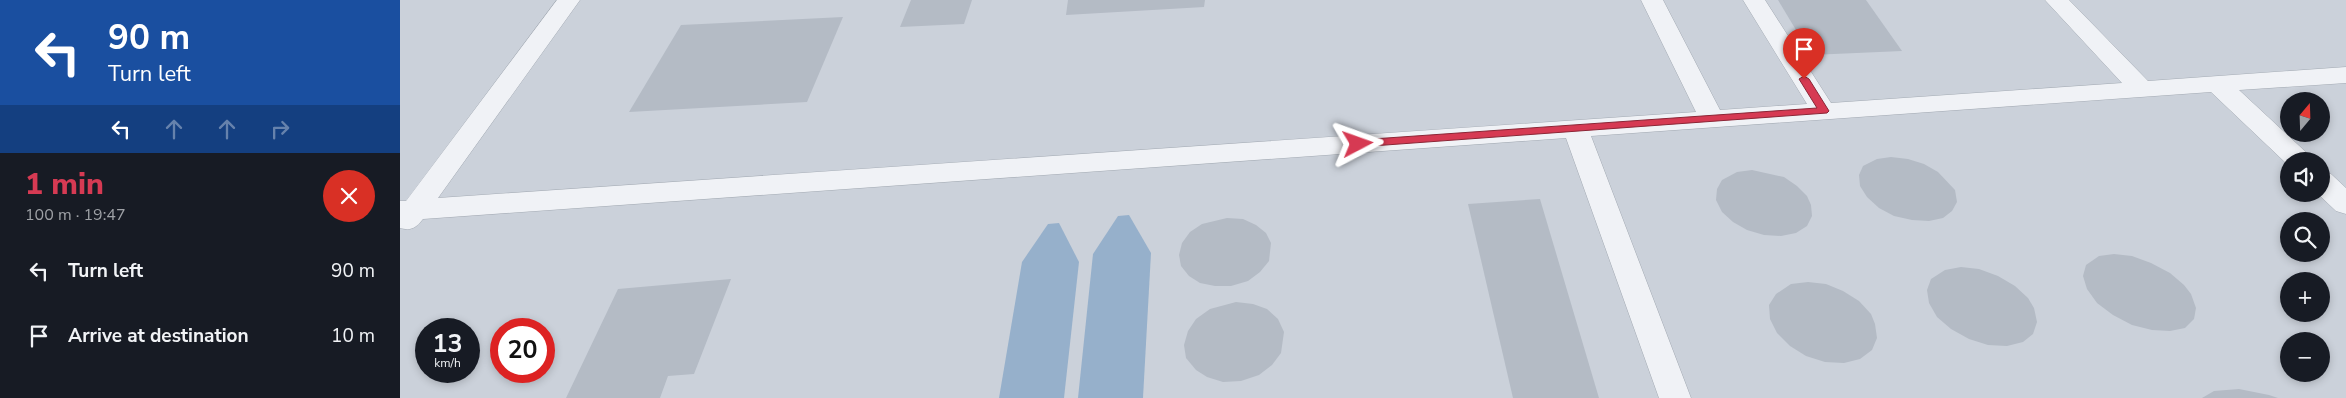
<!DOCTYPE html>
<html lang="en">
<head>
<meta charset="utf-8">
<style>
  :root { --surface:#171b24; --page:#242831; --text:#f1f3f6; --muted:#9ea1a6; --accent:#d63a53 }
  body { margin:0; font-family:"Nunito Sans",sans-serif; background:var(--page); color:var(--text); height:100vh; display:flex; flex-direction:column; font-size:19px; white-space:nowrap }
  * { box-sizing:border-box; margin:0 }
  p { font-size:16px; color:var(--muted) }
  .icon { flex:none; width:28px; height:28px; fill:none; stroke:currentColor; stroke-width:2; stroke-linecap:round; stroke-linejoin:round }
  .map { position:relative; flex:1; overflow:hidden }
  .drawer { display:flex; flex-direction:column; background:var(--surface); width:400px }
  .drawer>* { flex:none }
  .guide { background:#1a4fa0; color:#fff; overflow:hidden }
  .needle { width:32px; rotate:19deg }
  .tools { position:absolute; left:1880px; top:92px; display:grid; gap:10px }
  .tools a { display:grid; place-items:center; width:50px; height:50px; border-radius:50%; background:var(--surface); box-shadow:0 2px 8px #0003; font-size:25px }
  .speed { position:absolute; left:15px; top:318px; display:flex; gap:10px; font-size:25px; font-weight:700; text-align:center }
  .speed>* { display:grid; place-content:center; width:65px; height:65px; border-radius:50%; background:var(--surface); box-shadow:0 2px 8px #0003; line-height:1 }
  .speed small { font-size:12px; font-weight:400 }
  .speed .limit { border:8px solid #d22; background:#fff; color:#111 }
  .pin { position:absolute; display:grid; place-items:center; width:42px; height:42px; color:#fff; margin:-51px -21px; border-radius:50% 50% 50% 0; rotate:-45deg; box-shadow:0 0 5px #0007 }
  .pin .icon { rotate:45deg }
  .me { position:absolute; width:55px; margin:-28px; rotate:86deg; stroke-linejoin:round; filter:drop-shadow(0 0 4px #0008) }
  .turn { display:flex; align-items:center; gap:18px; height:105px; padding:0 25px; font-size:22px }
  .turn .icon { width:65px; height:65px; stroke-width:2.5 }
  .turn b { display:block; font-size:35px; line-height:42px }
  .lanes { display:flex; align-items:center; height:48px; padding:0 25px; background:#0003; justify-content:center; gap:25px; direction:ltr }
  .lanes .off { opacity:.35 }
  .round { display:grid; place-items:center; flex:none; width:52px; height:52px; border-radius:26px; background:var(--page) }
  .headline { display:flex; align-items:center; justify-content:space-between; height:85px; padding:0 25px }
  h1 { font-size:30px; font-weight:800; line-height:38px; color:var(--accent) }
  ul { padding:0; list-style:none }
  li { display:flex; align-items:center; gap:15px; height:65px; padding:0 25px }
  li div { flex:1 }
  li b { display:block; font-size:19px }
  li em { font-style:normal }
  main { display:flex; flex:1; min-height:0 }
  .map>svg:first-child { display:block }
  .built { fill:#cbd1da; fill-rule:evenodd }
  .water { fill:#96b0cb }
  .building { fill:#b4bbc5 }
  .lines { fill:none; stroke-linecap:round; stroke-linejoin:round }
  .minor-casing { stroke:#a2a9b2; stroke-width:1 }
  .minor { fill:#f0f2f6; fill-rule:evenodd }
  .route { fill:#d63a53; stroke:#8b2636 }
</style>
</head>
<body>
<main>
<section class="drawer">
<div class="guide">
<div class="turn"><svg class="icon" aria-label="left" viewBox="0 0 24 24"><path d="M17 20v-9H6M10 6l-5 5 5 5"/></svg><div><b>90 m</b>Turn left</div></div>
<div class="lanes"><svg class="icon" aria-label="left" viewBox="0 0 24 24"><path d="M17 20v-9H6M10 6l-5 5 5 5"/></svg><svg class="icon off" aria-label="ahead" viewBox="0 0 24 24"><path d="M12 20V5M6 11l6-6 6 6"/></svg><svg class="icon off" aria-label="ahead" viewBox="0 0 24 24"><path d="M12 20V5M6 11l6-6 6 6"/></svg><svg class="icon off" aria-label="right" viewBox="0 0 24 24"><path d="M7 20v-9h11M14 6l5 5-5 5"/></svg></div>
</div>
<div class="headline"><div><h1>1 min</h1><p>100 m · 19:47</p></div><a class="round" style="background:#d93025;color:#fff"><svg class="icon" aria-label="close" viewBox="0 0 24 24"><path d="M6 6l12 12M18 6L6 18"/></svg></a></div>
<ul>
<li><svg class="icon" aria-label="left" viewBox="0 0 24 24"><path d="M17 20v-9H6M10 6l-5 5 5 5"/></svg><div><b>Turn left</b></div><em>90 m</em></li>
<li><svg class="icon" aria-label="arrive" viewBox="0 0 24 24"><path d="M6 21V4h12l-3 4 3 4H6"/></svg><div><b>Arrive at destination</b></div><em>10 m</em></li>
</ul>
</section>
<div class="map">
<svg width="1946" height="398" viewBox="0 0 1946 398">
  <rect width="100%" height="100%" fill="#dde2e8"/>
  <path class="built" d="M0 0H1946V398H0ZM1889 101H1921V134H1889ZM1889 161H1921V194H1889ZM1889 221H1921V254H1889ZM1889 281H1921V314H1889ZM26 329H69V371H26ZM101 329H144V371H101ZM1889 341H1921V374H1889Z"/>
  <g class="water">
    <path d="M729 215 751 253 743 398H678L693 254 718 216Z"/>
    <path d="M659 223 679 262 664 398H599L622 262 648 224Z"/>
  </g>
  <g class="building">
    <path d="M511 0H572L564 24 500 27Z"/>
    <path d="M668 0H805L804 7 666 15Z"/>
    <path d="M1378 0H1466L1502 51 1411 55Z"/>
    <path d="M443 17 407 102 229 112 281 25Z"/>
    <path d="M1491 157 1508 159 1524 164 1538 172 1555 190 1557 202 1552 211 1543 218 1529 221 1512 220 1494 216 1479 208 1467 197 1460 186 1459 175 1463 166 1477 159Z"/>
    <path d="M1352 170 1384 177 1397 186 1407 196 1411 205 1412 216 1407 226 1396 233 1381 236 1364 235 1347 230 1333 222 1322 212 1316 200 1317 189 1322 180 1337 172Z"/>
    <path d="M1140 199 1199 398H1113L1068 204Z"/>
    <path d="M827 218 843 219 856 225 866 233 871 243 869 261 860 272 848 281 831 286H815L800 283 789 276 781 266 779 255 782 243 790 232 802 224Z"/>
    <path d="M1714 254 1732 256 1751 263 1770 273 1784 285 1791 294 1796 308 1794 319 1785 328 1770 331 1752 330 1732 325 1713 315 1697 303 1687 289 1683 276 1686 265 1699 256Z"/>
    <path d="M1561 267 1579 269 1598 276 1615 286 1628 298 1634 308 1637 322 1633 334 1623 342 1607 346 1588 345 1569 339 1551 329 1537 317 1529 303 1527 290 1531 279 1545 270Z"/>
    <path d="M331 279 294 374 268 376 260 398H166L218 289Z"/>
    <path d="M1408 282 1426 284 1443 291 1459 301 1471 314 1475 324 1477 338 1472 350 1460 359 1444 363 1425 362 1406 356 1390 346 1377 333 1370 319 1369 305 1376 294 1391 284Z"/>
    <path d="M836 302 853 304 867 309 878 319 884 332 881 353 872 365 859 375 841 381 823 382 807 377 796 370 786 358 784 345 788 331 796 319 810 309Z"/>
    <path d="M1839 389 1869 395 1878 398H1802L1814 391Z"/>
  </g>
  <g class="lines">
    <defs>
      <g id="minor">
        <path d="M157 0H180L38 198 1296 112 1241 0H1263L1320 110 1407 104 1343 0H1365L1431 103 1722 83 1645 0H1669L1748 81 1946 67V83L1839 90 1909 155 1913 161H1889V166L1811 92 1191 136 1291 398H1259L1166 138 23 219C16 228 11 231 0 228V201H6Z"/>
        <path d="M1921 172 1931 174 1946 188V214L1936 211 1918 194H1921Z"/>
      </g>
    </defs>
    <use href="#minor" class="minor-casing"/>
    <use href="#minor" class="minor"/>
  </g>
  <path class="route" d="M1404 76 1409 79 1429 111 1427 113 958 147 953 144 958 140 1417 108 1399 79Z"/>
</svg>
<div class="tools">
<a><svg class="needle" viewBox="-14 -14 28 28"><path d="M0-13l5 13h-10z" fill="#e53935"/><path d="M0 13l5-13h-10z" fill="#9ea1a6"/></svg></a>
<a><svg class="icon" aria-label="sound" viewBox="0 0 24 24"><path d="M4 9h4l5-4v14l-5-4H4zM17 9q2 3 0 6"/></svg></a>
<a><svg class="icon" aria-label="search" viewBox="0 0 24 24"><circle cx="10" cy="10" r="6"/><path d="M15 15l6 6"/></svg></a>
<a>+</a>
<a>−</a>
</div>
<div class="speed"><div>13<small>km/h</small></div><div class="limit">20</div></div>
<div class="pin" style="left:1404px;top:79px;background:#d93025"><svg class="icon" aria-label="arrive" viewBox="0 0 24 24"><path d="M6 21V4h12l-3 4 3 4H6"/></svg></div>
<svg class="me" style="left:958px;top:144px" viewBox="-20 -20 40 40"><path d="M0-17L14 15 0 8-14 15z" fill="#d63a53" stroke="#fff" stroke-width="4"/></svg>
</div>
</main>
</body>
</html>
